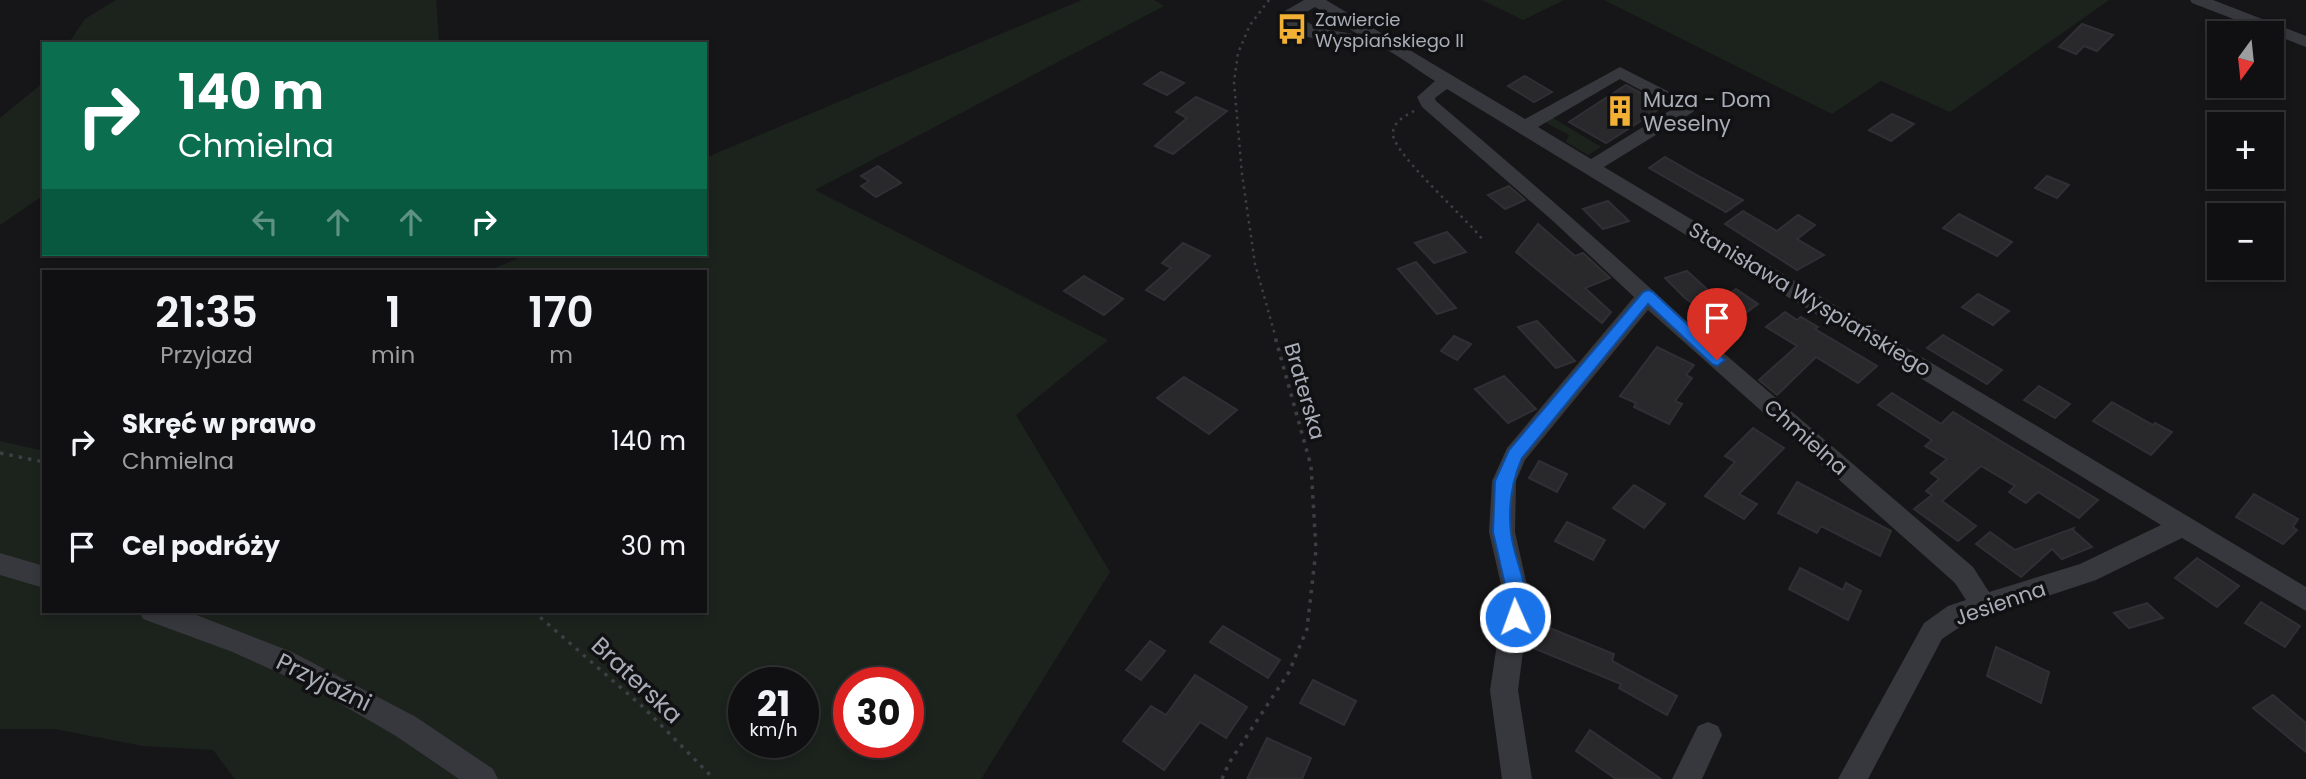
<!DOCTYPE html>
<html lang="pl">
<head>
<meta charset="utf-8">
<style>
  :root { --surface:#101012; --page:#19191b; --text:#f1f3f6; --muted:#9c9d9f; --line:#303032 }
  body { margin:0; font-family:Poppins,sans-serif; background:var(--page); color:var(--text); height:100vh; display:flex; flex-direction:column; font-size:26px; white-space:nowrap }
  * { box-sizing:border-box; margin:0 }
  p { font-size:23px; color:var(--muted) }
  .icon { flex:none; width:38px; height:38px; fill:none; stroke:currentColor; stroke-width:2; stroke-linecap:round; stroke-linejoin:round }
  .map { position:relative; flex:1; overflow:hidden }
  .details { position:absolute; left:42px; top:270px; width:665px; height:343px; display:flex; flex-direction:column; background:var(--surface); border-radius:0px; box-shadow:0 4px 10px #0003,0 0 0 2px var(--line) }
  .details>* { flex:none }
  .banner { position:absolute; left:42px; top:42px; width:665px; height:214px; border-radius:0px; box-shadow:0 4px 10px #0003,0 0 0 2px var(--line); background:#0b6e4f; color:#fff; overflow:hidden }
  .needle { width:46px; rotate:195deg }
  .controls { position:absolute; left:2207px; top:21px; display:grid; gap:14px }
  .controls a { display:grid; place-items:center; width:77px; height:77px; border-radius:0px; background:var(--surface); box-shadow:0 4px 10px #0003,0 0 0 2px var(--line); font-size:35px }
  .speed { position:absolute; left:728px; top:667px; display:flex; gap:14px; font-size:35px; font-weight:700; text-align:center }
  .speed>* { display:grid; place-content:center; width:91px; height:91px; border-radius:50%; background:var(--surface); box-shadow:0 4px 10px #0003,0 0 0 2px var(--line); line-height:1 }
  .speed small { font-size:18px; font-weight:400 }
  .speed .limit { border:10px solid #d22; background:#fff; color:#111 }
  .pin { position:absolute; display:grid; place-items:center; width:60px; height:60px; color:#fff; margin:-72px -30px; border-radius:50% 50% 50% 0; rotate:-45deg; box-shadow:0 0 7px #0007 }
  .pin .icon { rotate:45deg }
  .me { position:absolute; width:77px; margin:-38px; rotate:358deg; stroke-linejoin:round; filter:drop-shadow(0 0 5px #0008) }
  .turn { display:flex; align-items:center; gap:24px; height:147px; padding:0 21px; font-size:32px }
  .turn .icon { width:91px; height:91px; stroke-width:2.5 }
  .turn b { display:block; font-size:49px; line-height:60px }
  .lanes { display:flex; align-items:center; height:66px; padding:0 21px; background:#0003; justify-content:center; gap:35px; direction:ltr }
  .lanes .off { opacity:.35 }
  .eta { display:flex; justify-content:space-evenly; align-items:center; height:119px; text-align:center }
  .eta b { font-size:42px; font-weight:600; line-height:49px }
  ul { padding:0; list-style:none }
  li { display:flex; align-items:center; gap:21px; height:105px; padding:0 21px }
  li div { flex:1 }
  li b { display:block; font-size:26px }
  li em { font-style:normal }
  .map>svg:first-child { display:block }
  .green { fill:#1c231d; fill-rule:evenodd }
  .building { fill:#29292c; stroke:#303034; stroke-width:2 }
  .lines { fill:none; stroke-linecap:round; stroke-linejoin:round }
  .path-far1 { stroke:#3d3f44; stroke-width:2.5; stroke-dasharray:2.5 4.5; stroke-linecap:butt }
  .path { stroke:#3d3f44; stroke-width:3.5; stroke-dasharray:3.5 6; stroke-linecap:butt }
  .minor { fill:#37383d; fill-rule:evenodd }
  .route { fill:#1a73e8; stroke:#114b97; stroke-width:2 }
  .labels { text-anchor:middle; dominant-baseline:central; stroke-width:7; stroke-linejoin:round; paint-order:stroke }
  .far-poi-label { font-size:18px; fill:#a8adb8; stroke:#111113; text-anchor:start }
  .poi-label { font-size:21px; fill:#a8adb8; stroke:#111113; text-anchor:start }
  .street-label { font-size:21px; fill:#a8adb8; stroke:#111113 }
  .near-street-label { font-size:24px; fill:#a8adb8; stroke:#111113 }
</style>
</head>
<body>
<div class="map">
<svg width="2306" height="779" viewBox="0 0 2306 779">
  <rect width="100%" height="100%" fill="#161618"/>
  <g class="green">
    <path d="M116 0H436L439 41 431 44H68L85 19Z"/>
    <path d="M1082 0H1154L1164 6 815 190 1108 340 1016 415 1110 572 981 779H235L213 750 143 746 55 729H0V441L44 451V611H705V271H488L528 254H705V158ZM744 682H803V742H744ZM849 682H908V742H849Z"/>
    <path d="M1482 0H1564L1523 20Z"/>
    <path d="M1604 0H2109L1950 112 1881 81 1832 114Z"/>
    <path d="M44 80V195L0 225V118L38 87Z"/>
    <path d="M1553 118 1601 147 1588 155 1566 142 1569 135 1545 122Z"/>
  </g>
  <g class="building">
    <path d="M2082 24 2113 35 2097 51 2084 46 2076 54 2059 47Z"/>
    <path d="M1161 72 1184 83 1167 95 1144 84Z"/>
    <path d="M1525 76 1552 92 1534 102 1508 86Z"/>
    <path d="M1626 85 1664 106 1606 143 1569 122Z"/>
    <path d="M1196 97 1227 111 1173 154 1155 146 1187 118 1176 112Z"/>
    <path d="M1892 114 1914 124 1891 141 1869 130Z"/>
    <path d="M1665 157 1702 178 1743 200 1726 212 1649 168Z"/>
    <path d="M878 166 901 183 876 197 861 186 869 181 861 176Z"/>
    <path d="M2047 176 2069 185 2057 198 2035 188Z"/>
    <path d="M1509 186 1525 200 1505 209 1488 195Z"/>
    <path d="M1608 201 1629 221 1603 229 1583 209Z"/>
    <path d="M1743 211 1777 231 1798 215 1815 225 1797 239 1824 255 1797 270 1725 224Z"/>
    <path d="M1959 214 2012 242 1997 256 1943 228Z"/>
    <path d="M1538 224 1575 256 1583 253 1610 278 1585 288 1611 312 1602 323 1516 252Z"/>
    <path d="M1447 232 1466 252 1434 263 1415 243Z"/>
    <path d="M1183 243 1210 256 1164 300 1146 290 1171 268 1162 263Z"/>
    <path d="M1416 262 1456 308 1437 314 1398 269Z"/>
    <path d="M1687 271 1719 300 1736 289 1758 304 1725 328 1685 298 1665 278Z"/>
    <path d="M1084 276 1123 299 1104 315 1064 291Z"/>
    <path d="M1978 294 2009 311 1993 325 1962 307Z"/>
    <path d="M1785 312 1797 320 1801 317 1818 327 1815 329 1877 366 1858 383 1816 357 1777 395 1759 380 1797 346 1766 327Z"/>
    <path d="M1537 321 1575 361 1556 368 1518 327Z"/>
    <path d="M1943 335 2002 370 1987 384 1927 348Z"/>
    <path d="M1454 336 1471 344 1457 360 1441 351Z"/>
    <path d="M1657 347 1694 365 1686 375 1692 378 1675 401 1682 404 1669 424 1634 407 1636 403 1620 396Z"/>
    <path d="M1504 376 1536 409 1508 423 1475 389Z"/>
    <path d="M1184 377 1237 410 1209 434 1157 398Z"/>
    <path d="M2039 386 2070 404 2055 418 2024 400Z"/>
    <path d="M1892 393 1941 424 1953 412 2098 500 2079 518 2038 492 2026 503 2009 492 2015 486 1981 466 1942 501 1976 526 1958 541 1914 509 1932 495 1926 491 1939 479 1931 473 1947 459 1925 446 1932 440 1878 405Z"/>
    <path d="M2112 402 2153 425 2155 423 2172 432 2151 455 2093 421Z"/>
    <path d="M1753 428 1784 448 1739 494 1757 504 1744 519 1705 496 1735 462 1725 456Z"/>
    <path d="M1539 461 1567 474 1557 492 1529 478Z"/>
    <path d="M1797 482 1891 531 1880 556 1821 526 1817 533 1778 513Z"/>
    <path d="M1634 485 1665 504 1644 528 1613 508Z"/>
    <path d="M2254 494 2298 519 2293 527 2297 530 2283 544 2236 517Z"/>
    <path d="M1567 522 1605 540 1593 560 1555 541Z"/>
    <path d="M2074 528 2073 530 2092 547 2062 559 2052 549 2021 577 1976 544 1990 532 2015 550Z"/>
    <path d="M2197 558 2239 586 2217 607 2175 578Z"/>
    <path d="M1800 568 1843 590 1846 583 1861 591 1848 620 1789 589Z"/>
    <path d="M2261 602 2300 626 2285 647 2245 623Z"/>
    <path d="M2147 603 2163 618 2129 628 2114 613Z"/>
    <path d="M1535 622 1614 654 1612 661 1677 696 1667 715 1619 688 1621 684 1526 645Z"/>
    <path d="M1223 626 1280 660 1268 678 1210 642Z"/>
    <path d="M1150 641 1165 651 1141 680 1126 670Z"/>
    <path d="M1996 647 2049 672 2041 703 1987 676Z"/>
    <path d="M1195 675 1247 707 1226 738 1200 722 1164 770 1123 741 1151 706 1166 715Z"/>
    <path d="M1313 680 1356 701 1344 725 1300 703Z"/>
    <path d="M2273 695 2306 723V752L2253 708Z"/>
    <path d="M1590 730 1661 779H1616L1576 751Z"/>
    <path d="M1267 738 1311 758 1302 779H1247Z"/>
  </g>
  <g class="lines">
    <g class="path-far1">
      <path d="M1269 0 1250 25 1238 53 1234 82 1242 174 1255 264 1275 335"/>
      <path d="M1414 111C1405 116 1392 122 1393 135 1395 155 1466 218 1483 240"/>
    </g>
    <g class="path">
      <path d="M0 453 44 462"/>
      <path d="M533 611 643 707 714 779"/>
      <path d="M1222 779 1229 763 1289 672 1307 629 1316 550 1311 466 1274 333"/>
    </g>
    <g class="minor">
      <path d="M1304 0H1326L1525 119 1620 67 1693 104 1696 108 1693 112 1604 167 2306 587V611L2182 538 2096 580 1966 623 1942 639 1868 779H1838L1924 623 1948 606 1966 600 1955 583 1648 310 1525 460 1516 481 1515 532 1530 598 1518 690 1532 779H1502L1490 690 1504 598 1489 532 1492 481 1507 448 1634 297 1553 221 1422 107 1417 97 1435 81C1423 74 1390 49 1378 46 1347 39 1302 48 1281 18L1283 12ZM1315 7 1359 35 1318 28 1298 17ZM1620 79 1674 108 1591 159 1538 127ZM1447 89 2161 525 2080 564 1989 592 1973 567 1684 319C1604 245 1520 172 1436 101L1435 98Z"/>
      <path d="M2190 0H2213L2306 36V47L2192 3Z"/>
      <path d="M0 553 44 566V588L0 575Z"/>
      <path d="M139 611H186L292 652 416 717 493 769 498 779H459L396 736 315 689 230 651 143 619Z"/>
      <path d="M1708 722 1718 726 1722 735 1702 779H1672L1698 726Z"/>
    </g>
  </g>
  <path class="route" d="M1648 290 1653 292 1725 360 1717 366 1712 364 1648 304 1522 458C1512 481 1508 507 1511 533 1514 562 1535 594 1522 623L1515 625 1508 623 1506 617 1508 598 1493 532 1495 481 1509 450 1643 292Z"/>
  <defs>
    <symbol id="bus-bare" viewBox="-9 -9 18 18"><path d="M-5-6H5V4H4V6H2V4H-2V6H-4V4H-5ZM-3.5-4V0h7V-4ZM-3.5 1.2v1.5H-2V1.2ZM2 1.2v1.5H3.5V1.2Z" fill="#f2b134" stroke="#111113" stroke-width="2.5" paint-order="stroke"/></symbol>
    <symbol id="building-bare" viewBox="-9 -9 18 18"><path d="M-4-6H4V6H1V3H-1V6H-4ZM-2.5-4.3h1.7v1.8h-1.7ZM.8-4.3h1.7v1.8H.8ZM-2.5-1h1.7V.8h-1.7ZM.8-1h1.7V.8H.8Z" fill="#f2b134" stroke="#111113" stroke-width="2.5" paint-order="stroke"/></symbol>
  </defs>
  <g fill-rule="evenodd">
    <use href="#bus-bare" x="1270" y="7" width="44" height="44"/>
    <use href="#building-bare" x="1598" y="89" width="44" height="44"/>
  </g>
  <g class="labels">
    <g class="far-poi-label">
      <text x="1315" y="19">Zawiercie<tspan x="1315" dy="21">Wyspiańskiego II</tspan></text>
    </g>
    <g class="poi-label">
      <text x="1643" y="99">Muza - Dom<tspan x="1643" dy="24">Weselny</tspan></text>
    </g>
    <g class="street-label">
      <text transform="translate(1810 299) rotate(31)">Stanisława Wyspiańskiego</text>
      <text transform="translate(1305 391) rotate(74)">Braterska</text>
      <text transform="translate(1806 437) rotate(41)">Chmielna</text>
      <text transform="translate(2000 603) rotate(-19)">Jesienna</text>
    </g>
    <g class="near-street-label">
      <text transform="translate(637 680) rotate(43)">Braterska</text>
      <text transform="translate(324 682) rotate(26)">Przyjaźni</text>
    </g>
  </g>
</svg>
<div class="controls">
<a><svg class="needle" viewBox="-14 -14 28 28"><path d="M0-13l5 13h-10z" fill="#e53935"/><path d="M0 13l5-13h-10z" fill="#9c9d9f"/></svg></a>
<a>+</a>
<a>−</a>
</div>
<div class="speed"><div>21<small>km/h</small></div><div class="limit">30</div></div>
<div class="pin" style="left:1717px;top:360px;background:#d93025"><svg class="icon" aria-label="arrive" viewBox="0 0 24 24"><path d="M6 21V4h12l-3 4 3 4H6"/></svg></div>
<svg class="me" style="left:1515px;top:617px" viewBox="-20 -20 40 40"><circle r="17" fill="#1a73e8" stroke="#fff" stroke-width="3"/><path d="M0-11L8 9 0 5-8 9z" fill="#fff"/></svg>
<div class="banner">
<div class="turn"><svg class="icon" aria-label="right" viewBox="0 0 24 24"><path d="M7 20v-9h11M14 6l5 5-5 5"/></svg><div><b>140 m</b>Chmielna</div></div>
<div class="lanes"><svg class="icon off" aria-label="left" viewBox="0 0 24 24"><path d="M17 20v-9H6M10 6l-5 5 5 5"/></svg><svg class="icon off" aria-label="ahead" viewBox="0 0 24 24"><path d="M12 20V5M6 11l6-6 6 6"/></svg><svg class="icon off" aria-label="ahead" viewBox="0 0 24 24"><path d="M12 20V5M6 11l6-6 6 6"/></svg><svg class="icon" aria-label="right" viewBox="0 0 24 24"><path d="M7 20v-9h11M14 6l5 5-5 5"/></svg></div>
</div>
<section class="details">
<div class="eta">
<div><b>21:35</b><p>Przyjazd</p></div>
<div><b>1</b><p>min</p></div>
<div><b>170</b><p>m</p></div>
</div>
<ul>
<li><svg class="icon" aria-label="right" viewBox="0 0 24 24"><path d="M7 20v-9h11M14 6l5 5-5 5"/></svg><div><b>Skręć w prawo</b><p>Chmielna</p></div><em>140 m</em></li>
<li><svg class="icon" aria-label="arrive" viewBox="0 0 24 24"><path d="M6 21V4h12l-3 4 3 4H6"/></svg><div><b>Cel podróży</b></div><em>30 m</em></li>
</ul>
</section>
</div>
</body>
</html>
